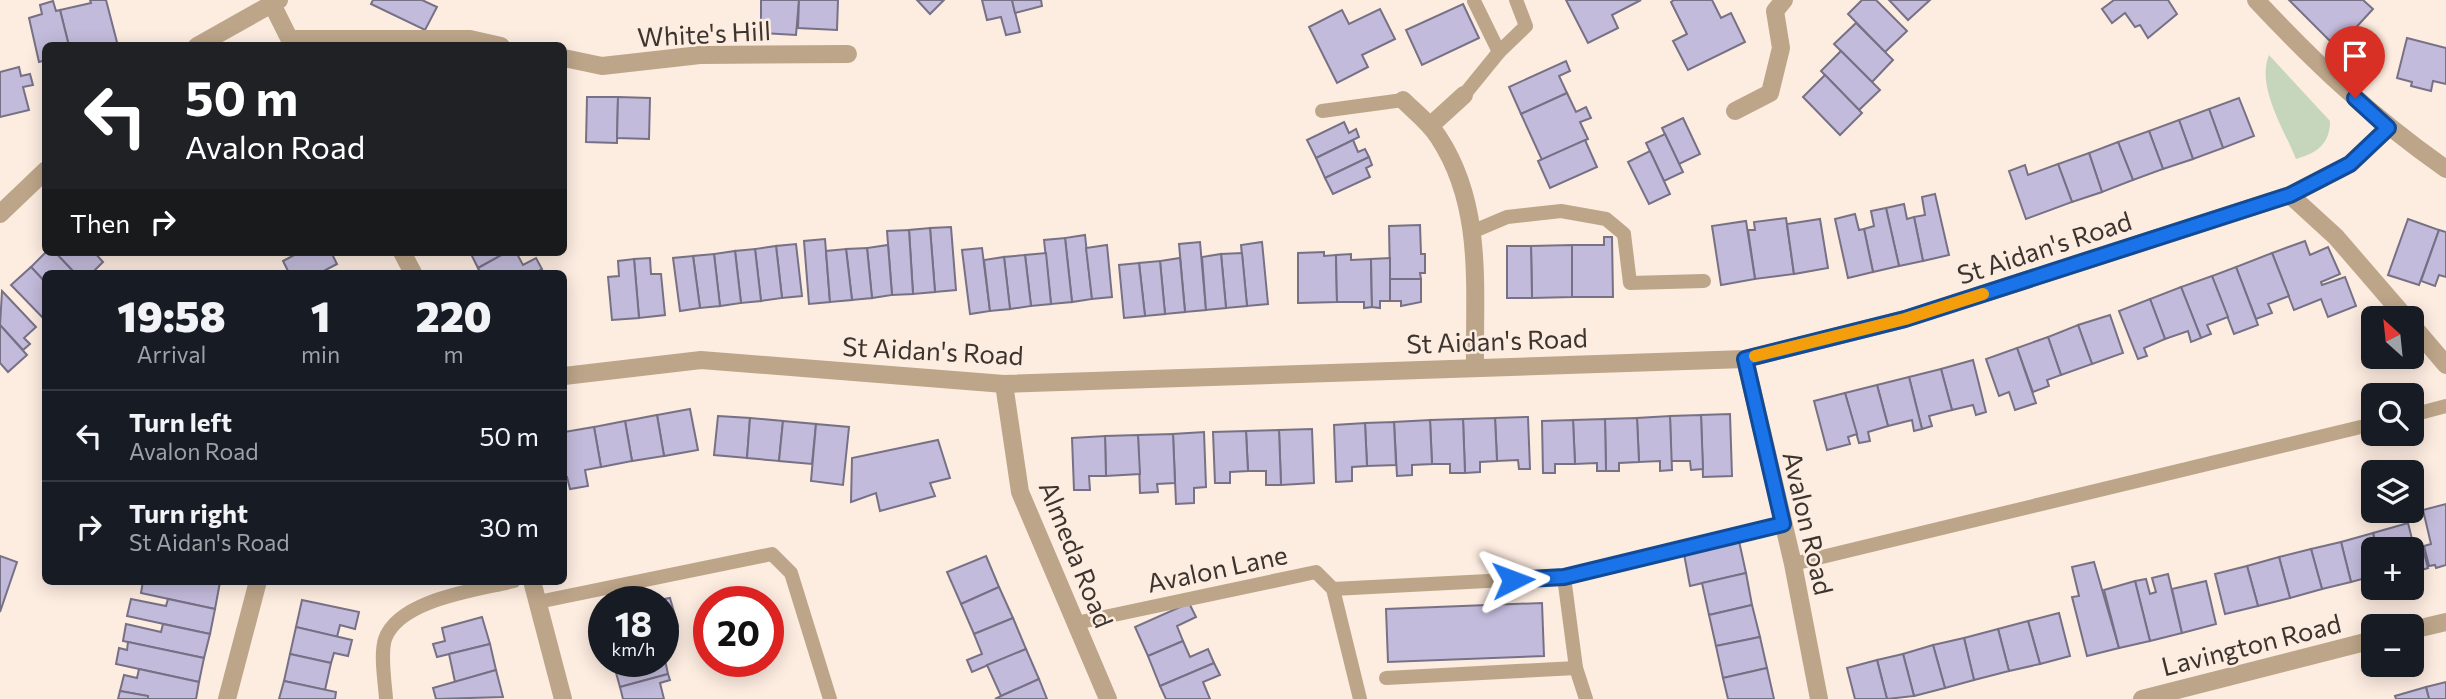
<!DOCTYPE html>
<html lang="en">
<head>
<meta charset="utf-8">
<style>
  :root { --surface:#171b24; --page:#20242c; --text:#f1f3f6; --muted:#9ea1a6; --line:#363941 }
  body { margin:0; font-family:Commissioner,sans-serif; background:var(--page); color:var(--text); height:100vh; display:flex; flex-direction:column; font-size:26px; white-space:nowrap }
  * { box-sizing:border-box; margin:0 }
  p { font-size:23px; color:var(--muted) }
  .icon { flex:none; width:38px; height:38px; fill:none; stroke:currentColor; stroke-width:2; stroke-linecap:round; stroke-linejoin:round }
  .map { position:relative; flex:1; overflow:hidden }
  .panel { position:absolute; left:42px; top:270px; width:525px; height:315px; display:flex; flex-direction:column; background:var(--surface); border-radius:10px; box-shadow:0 4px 18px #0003 }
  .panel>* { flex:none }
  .guide { position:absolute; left:42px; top:42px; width:525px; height:214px; border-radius:10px; box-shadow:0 4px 18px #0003; background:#202124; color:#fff; overflow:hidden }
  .needle { width:46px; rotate:333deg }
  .tools { position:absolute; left:2361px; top:306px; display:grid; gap:14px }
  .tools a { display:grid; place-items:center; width:63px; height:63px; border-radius:10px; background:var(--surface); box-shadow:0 4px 18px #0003; font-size:35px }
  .speed { position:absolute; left:588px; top:586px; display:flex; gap:14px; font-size:35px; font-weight:700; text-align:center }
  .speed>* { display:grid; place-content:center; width:91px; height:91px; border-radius:50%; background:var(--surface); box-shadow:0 4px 18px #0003; line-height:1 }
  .speed small { font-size:18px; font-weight:400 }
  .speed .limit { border:10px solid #d22; background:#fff; color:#111 }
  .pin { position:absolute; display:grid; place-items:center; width:60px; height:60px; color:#fff; margin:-72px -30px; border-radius:50% 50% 50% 0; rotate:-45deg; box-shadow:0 0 7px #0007 }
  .pin .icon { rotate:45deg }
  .me { position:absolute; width:77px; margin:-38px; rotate:87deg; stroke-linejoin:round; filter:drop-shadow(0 0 5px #0008) }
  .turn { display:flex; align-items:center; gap:24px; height:147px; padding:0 28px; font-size:32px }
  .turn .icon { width:91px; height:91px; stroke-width:2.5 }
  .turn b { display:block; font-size:49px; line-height:60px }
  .then { display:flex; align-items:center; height:66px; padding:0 28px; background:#0003; gap:14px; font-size:26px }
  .eta { display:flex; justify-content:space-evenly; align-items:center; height:119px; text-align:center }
  .eta b { font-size:42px; font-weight:800; line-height:49px }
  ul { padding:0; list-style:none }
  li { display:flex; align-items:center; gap:21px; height:91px; padding:0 28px; border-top:2px solid var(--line) }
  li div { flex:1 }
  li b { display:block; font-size:26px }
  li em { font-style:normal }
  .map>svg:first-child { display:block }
  .green { fill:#c5d6bd }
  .building { fill:#c3bbdb; stroke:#767185; stroke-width:2 }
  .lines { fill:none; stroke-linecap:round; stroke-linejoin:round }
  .lane { stroke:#bda589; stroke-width:14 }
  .street { stroke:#bda589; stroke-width:18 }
  .route-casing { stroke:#114b97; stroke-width:18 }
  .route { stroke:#1a73e8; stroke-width:12 }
  .slow { stroke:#f59e0b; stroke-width:12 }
  .labels { text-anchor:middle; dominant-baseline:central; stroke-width:5; stroke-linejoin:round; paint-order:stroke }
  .street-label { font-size:26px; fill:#3c342e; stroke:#fdece0 }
</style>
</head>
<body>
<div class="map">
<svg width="2446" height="699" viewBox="0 0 2446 699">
  <rect width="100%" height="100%" fill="#fdece0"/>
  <path class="green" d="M2269 55 2330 121C2330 144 2317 153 2296 159 2284 129 2256 86 2269 55Z"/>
  <g class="building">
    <path d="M90 0H106L118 46H69L60 10 91 3Z"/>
    <path d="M373 0H422L437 7 425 30 371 4Z"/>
    <path d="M761 0H799L796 35 761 33Z"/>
    <path d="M799 0H838L837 30 798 28Z"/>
    <path d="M917 0H944L930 14Z"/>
    <path d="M982 0H1012L1020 32 1006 35 1001 17 987 20Z"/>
    <path d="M1012 0H1041L1042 6 1015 13Z"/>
    <path d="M1566 0H1641L1612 15 1618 28 1588 43Z"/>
    <path d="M1674 0H1712L1721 18 1731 13 1745 42 1688 70 1673 41 1687 34 1671 2Z"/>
    <path d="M1862 0H1876L1907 31 1885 52 1848 14Z"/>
    <path d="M1889 0H1930L1908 20Z"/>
    <path d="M2114 0H2168L2177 14 2148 38 2140 25 2135 27 2125 13 2112 23 2102 9Z"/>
    <path d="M2289 0H2363L2373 9 2337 48Z"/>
    <path d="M53 1 56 11 60 10 69 46H46V60L39 62 29 18 42 14 40 5Z"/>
    <path d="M1463 4 1479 38 1422 65 1406 30Z"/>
    <path d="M1380 9 1395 39 1362 55 1368 67 1337 83 1309 27 1342 10 1349 24Z"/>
    <path d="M1856 23 1893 60 1872 82 1834 44Z"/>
    <path d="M2407 38 2446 48V84L2433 81 2431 91 2411 86 2412 82 2397 78Z"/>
    <path d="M1841 51 1880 90 1859 110 1821 71Z"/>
    <path d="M1566 61 1570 71 1559 76 1567 93 1521 114 1509 87Z"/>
    <path d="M19 67 21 76 30 74 33 85 23 87 29 110 0 117V72Z"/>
    <path d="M1825 75 1862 113 1840 135 1803 97Z"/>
    <path d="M1567 93 1576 112 1586 107 1591 118 1580 122 1588 139 1542 160 1521 114Z"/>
    <path d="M587 97H618L617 143 586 142Z"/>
    <path d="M618 97 650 98 649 139 617 138Z"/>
    <path d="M2239 98 2254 136 2223 148 2209 109Z"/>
    <path d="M2209 109 2223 148 2193 159 2179 120Z"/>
    <path d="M1683 118 1700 154 1679 164 1662 128Z"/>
    <path d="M2179 120 2193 159 2163 169 2149 131Z"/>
    <path d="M1344 122 1349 133 1356 129 1359 137 1316 158 1307 140Z"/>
    <path d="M2149 131 2163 169 2133 180 2118 142Z"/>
    <path d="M1665 134 1683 172 1664 181 1646 143Z"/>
    <path d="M1353 140 1358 152 1365 149 1369 157 1325 178 1316 158Z"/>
    <path d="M1585 140 1597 167 1550 188 1538 161Z"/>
    <path d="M2118 142 2133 180 2102 192 2089 153Z"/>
    <path d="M1650 151 1670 194 1649 204 1628 162Z"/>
    <path d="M2089 153 2102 192 2072 202 2058 164Z"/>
    <path d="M1369 157 1372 165 1366 168 1370 177 1333 194 1325 178Z"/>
    <path d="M2058 164 2072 202 2026 219 2009 171 2025 165 2028 175Z"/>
    <path d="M1935 194 1949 255 1923 261 1914 217 1925 215 1922 197Z"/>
    <path d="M1904 204 1907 219 1914 217 1923 261 1899 266 1886 208Z"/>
    <path d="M1886 208 1899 266 1873 272 1864 229 1874 226 1871 211Z"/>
    <path d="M1855 214 1859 230 1864 229 1873 272 1848 278 1835 219Z"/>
    <path d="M1786 218 1794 274 1755 279 1748 230H1755L1754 222Z"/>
    <path d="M1820 219 1828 268 1794 274 1787 224Z"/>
    <path d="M2408 219 2439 230 2419 285 2388 275Z"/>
    <path d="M1746 221 1755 279 1721 285 1712 226Z"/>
    <path d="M1420 225 1421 254H1425V273H1420L1421 279H1390L1389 226Z"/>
    <path d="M951 227 956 290 935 292 930 228Z"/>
    <path d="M930 228 935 292 913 294 909 230Z"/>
    <path d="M909 230 913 294 892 295 887 231Z"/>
    <path d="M2439 230 2446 232V277L2439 275 2435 286 2421 281Z"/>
    <path d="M1085 235 1092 299 1072 302 1065 238Z"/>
    <path d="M1604 237H1612L1613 297H1572V245H1604Z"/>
    <path d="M1065 238 1072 302 1051 304 1044 240Z"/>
    <path d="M825 239 830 302 809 304 804 241Z"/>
    <path d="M2305 241 2310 255 2328 247 2340 274 2321 282 2322 285 2345 277 2356 306 2328 317 2321 299 2294 310 2272 253Z"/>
    <path d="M1200 242 1206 310 1185 312 1179 244Z"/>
    <path d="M1262 242 1268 304 1247 306 1241 245Z"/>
    <path d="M796 244 802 296 782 298 776 246Z"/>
    <path d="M888 245 892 295 872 298 867 248Z"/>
    <path d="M1107 245 1112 297 1092 299 1086 248Z"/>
    <path d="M1572 245V297L1532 298 1531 246Z"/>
    <path d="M776 246 782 298 761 301 755 249Z"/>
    <path d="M1507 246H1531L1532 298H1507Z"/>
    <path d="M867 248 872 298 852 300 846 249Z"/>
    <path d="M982 248 990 311 970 314 962 250Z"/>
    <path d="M755 249 761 301 741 303 735 251Z"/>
    <path d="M846 249 852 300 830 302 826 251Z"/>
    <path d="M735 251 741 303 720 306 714 254Z"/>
    <path d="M46 252H55L75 273H46V283L31 267Z"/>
    <path d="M55 252H94L103 262 92 273H75Z"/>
    <path d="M300 252H331L337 264 320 273H289L283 261Z"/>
    <path d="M470 252H507L478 268Z"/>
    <path d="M507 252H516L523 265 536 258 542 269 535 273H481L478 268Z"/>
    <path d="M1324 252V256L1336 255 1337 302 1298 303V253Z"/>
    <path d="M1046 253 1051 304 1031 306 1025 255Z"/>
    <path d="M1242 253 1247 306 1226 308 1221 254Z"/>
    <path d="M2272 253 2289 296 2268 304 2272 313 2256 319 2236 267Z"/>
    <path d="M714 254 720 306 700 308 693 256Z"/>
    <path d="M1221 254 1226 308 1206 310 1202 257Z"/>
    <path d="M1351 254V260L1371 259 1372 307 1364 308V302H1337L1336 255Z"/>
    <path d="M1025 255 1031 306 1010 309 1004 257Z"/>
    <path d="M693 256 700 308 680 311 673 258Z"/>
    <path d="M1004 257 1010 309 990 311 984 260Z"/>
    <path d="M650 258 651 274H661L665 315 639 318 634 259Z"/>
    <path d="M1180 258 1185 312 1165 314 1160 261Z"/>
    <path d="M1390 258V301H1380V308L1372 307 1371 259Z"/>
    <path d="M634 259 639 318 612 320 608 277 619 276 618 261Z"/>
    <path d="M1160 261 1165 314 1145 316 1139 263Z"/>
    <path d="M1139 263 1145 316 1124 318 1119 265Z"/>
    <path d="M31 267 46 283V321L11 285Z"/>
    <path d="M2236 267 2258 325 2234 334 2212 276Z"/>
    <path d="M2212 276 2228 317 2207 325 2211 334 2201 338 2181 287Z"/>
    <path d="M1390 279H1421V302L1401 306V301H1390Z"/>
    <path d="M2181 287 2201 338 2191 342 2188 331 2165 339 2150 299Z"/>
    <path d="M2 291 36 327 24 338 30 344 23 350 0 325Z"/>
    <path d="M2150 299 2165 339 2144 348 2147 356 2138 359 2119 311Z"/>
    <path d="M2110 315 2123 353 2092 364 2078 325Z"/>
    <path d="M0 325 27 355 8 372 0 363Z"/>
    <path d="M2078 325 2092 364 2061 375 2048 337Z"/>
    <path d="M2048 337 2061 375 2047 380 2049 386 2033 392 2017 348Z"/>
    <path d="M2017 348 2036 403 2015 410 2009 392 1999 396 1986 359Z"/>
    <path d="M1973 360 1986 412 1976 415 1973 405 1952 410 1941 369Z"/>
    <path d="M1941 369 1952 410 1929 416 1932 426 1922 429 1909 377Z"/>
    <path d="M1909 377 1922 429 1914 431 1912 420 1888 426 1877 385Z"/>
    <path d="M1877 385 1888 426 1868 432 1870 441 1859 443 1845 393Z"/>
    <path d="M1845 393 1857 434 1848 437 1850 444 1827 450 1814 401Z"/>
    <path d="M690 409 698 450 664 456 657 415Z"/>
    <path d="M1730 414 1732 476 1703 477 1701 415Z"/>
    <path d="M657 415 664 456 632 461 625 421Z"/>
    <path d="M1701 415 1703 469 1691 470 1690 461H1671L1670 416Z"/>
    <path d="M718 416 750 418 747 458 714 455Z"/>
    <path d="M1670 416 1672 470 1660 471V461L1639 462 1637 418Z"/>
    <path d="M1528 417 1530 469H1519L1518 460 1497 461 1495 418Z"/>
    <path d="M750 418 783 421 779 461 747 458Z"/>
    <path d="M1495 418 1497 461 1480 462V472L1465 473 1463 419Z"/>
    <path d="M1637 418 1639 462 1619 463V471H1606L1605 419Z"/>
    <path d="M1463 419 1465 473H1450V464H1432L1430 420Z"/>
    <path d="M1605 419 1606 471H1597V463L1575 464 1573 420Z"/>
    <path d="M1430 420 1432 464 1412 465V475L1397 476 1394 422Z"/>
    <path d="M1573 420 1575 464H1555V473H1543L1542 421Z"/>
    <path d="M625 421 632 461 601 467 594 427Z"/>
    <path d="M783 421 816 424 812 464 779 461Z"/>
    <path d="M1394 422 1396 465 1367 466 1365 423Z"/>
    <path d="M1365 423 1367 466 1352 467V481L1336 482 1334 425Z"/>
    <path d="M816 424 849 427 843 485 811 481Z"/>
    <path d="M594 427 601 467 585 470 588 486 570 489 567 477 564 478V432Z"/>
    <path d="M1312 429 1314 483 1281 485 1279 430Z"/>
    <path d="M1279 430 1281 485H1266V471H1248L1246 431Z"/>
    <path d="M1246 431 1248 471 1230 472V483H1215L1213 432Z"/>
    <path d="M1204 432 1206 487 1194 488V503L1176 504 1173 434Z"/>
    <path d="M1173 434 1175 483 1157 484 1158 492 1140 493 1138 435Z"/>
    <path d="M1138 435 1140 474 1106 476 1105 436Z"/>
    <path d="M1105 436 1106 476H1089L1090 490H1074L1072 438Z"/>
    <path d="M938 440 950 478 930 483 935 496 880 511 876 493 851 502 852 458Z"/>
    <path d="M2446 504V565L2436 568 2435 565 2429 566 2424 546 2431 544 2423 510Z"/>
    <path d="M2408 523 2414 547 2422 545 2428 568 2412 573V550H2377L2373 533Z"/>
    <path d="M2373 533 2377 550H2373V576L2351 582 2341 542Z"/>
    <path d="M1739 541 1746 573 1690 586 1684 554Z"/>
    <path d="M2341 542 2351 582 2322 589 2311 549Z"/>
    <path d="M2311 549 2322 589 2290 598 2279 557Z"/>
    <path d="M0 556 17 562 0 612Z"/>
    <path d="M986 556 999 587 961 604 947 572Z"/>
    <path d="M2279 557 2290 598 2258 606 2247 566Z"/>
    <path d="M2094 562 2119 648 2087 656 2072 597 2079 596 2072 567Z"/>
    <path d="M2247 566 2258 606 2225 614 2215 574Z"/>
    <path d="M1746 573 1752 605 1709 615 1702 583Z"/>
    <path d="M2168 574 2182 633 2150 641 2135 581 2146 579 2150 594 2156 592 2152 578Z"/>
    <path d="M143 581H214L220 582 215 609 141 593Z"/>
    <path d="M2135 581 2150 641 2119 648 2104 590Z"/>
    <path d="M2206 581 2216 624 2182 633 2172 589Z"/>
    <path d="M999 587 1013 618 974 634 961 604Z"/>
    <path d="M670 598 678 626 663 630V602H648Z"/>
    <path d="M131 599 166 606 168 599 215 609 210 634 127 616Z"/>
    <path d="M302 600 359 612 355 629 340 625 337 637 296 627Z"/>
    <path d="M1189 603 1196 617 1177 626 1183 641 1148 656 1135 627Z"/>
    <path d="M1542 603 1544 656 1388 662 1386 609Z"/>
    <path d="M1752 605 1760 637 1716 646 1709 615Z"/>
    <path d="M2059 613 2070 656 2040 664 2028 621Z"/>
    <path d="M482 617 490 644 437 657 433 644 445 641 442 628Z"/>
    <path d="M1013 618 1026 649 972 672 967 660 982 654 974 634Z"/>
    <path d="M2028 621 2040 664 2009 671 1998 629Z"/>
    <path d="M126 624 161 632 163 624 210 634 204 658 123 641Z"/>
    <path d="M296 627 352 640 348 656 334 653 331 663 290 654Z"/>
    <path d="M1998 629 2009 671 1974 680 1964 638Z"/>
    <path d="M1760 637 1767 668 1723 678 1716 646Z"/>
    <path d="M1964 638 1974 680 1945 688 1933 645Z"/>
    <path d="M1183 641 1190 657 1208 649 1214 663 1160 686 1148 656Z"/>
    <path d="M128 642 204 658 199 682 116 664 119 648 127 650Z"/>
    <path d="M490 644 496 670 455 682 449 654Z"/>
    <path d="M1933 645 1945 688 1914 696 1903 654Z"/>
    <path d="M1026 649 1039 679 1001 696 987 665Z"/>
    <path d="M290 654 331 663 325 690 284 681Z"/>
    <path d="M1903 654 1914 696 1887 699 1877 660Z"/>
    <path d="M665 660 668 674 620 687 613 662 654 663Z"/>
    <path d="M1877 660 1887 699H1855L1847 668Z"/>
    <path d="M1214 663 1220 675 1203 682 1210 699H1166L1160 686Z"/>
    <path d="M1767 668 1774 699H1728L1723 678Z"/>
    <path d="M139 669 199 682 196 699H148V696L120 691 124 675 137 678Z"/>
    <path d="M496 670 503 697 436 699 433 688Z"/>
    <path d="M668 674 670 680 660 683 664 699H623L620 687Z"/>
    <path d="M1039 679 1047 699H995L1001 696Z"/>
    <path d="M284 681 336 692 335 699H279Z"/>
    <path d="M2446 682V699H2429L2426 687Z"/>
    <path d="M2426 687 2429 699H2396L2395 696Z"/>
    <path d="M120 691 148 696V699H118Z"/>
  </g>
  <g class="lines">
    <g class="lane">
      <path d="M1499 52 1526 26 1516 0"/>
      <path d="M1464 95 1499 52 1474 1"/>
      <path d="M1322 111 1403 100"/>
      <path d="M1474 231 1507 217 1561 211 1606 219 1624 234 1630 283 1704 281"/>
      <path d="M2412 415 2446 406"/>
      <path d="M1793 564 2373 424"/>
      <path d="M1564 577 1576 668 1586 699"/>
      <path d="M1333 589 1564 577 1783 524"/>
      <path d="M538 602 772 554 791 573 830 699"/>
      <path d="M1076 623 1316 572 1333 589 1360 699"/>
      <path d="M1386 678 1576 668"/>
      <path d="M386 699C385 682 380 655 385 639 399 599 478 590 514 581"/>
    </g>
    <g class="street">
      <path d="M270 0 293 46"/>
      <path d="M2256 0C2317 65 2372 117 2446 169"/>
      <path d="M290 39H470L501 46"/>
      <path d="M197 46 279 0"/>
      <path d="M564 58 602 66 700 55 848 54"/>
      <path d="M1403 100C1415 112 1430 123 1439 138 1484 207 1474 289 1475 367"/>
      <path d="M1735 111 1770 93 1781 48 1775 11 1784 0"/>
      <path d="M1430 126 1464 95"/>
      <path d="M2290 195 2336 237 2406 318"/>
      <path d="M0 214 46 170"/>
      <path d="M402 252 413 273"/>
      <path d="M2412 325 2446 365"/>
      <path d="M1745 359 1793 564 1819 699"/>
      <path d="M564 376 701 360 1004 384 1745 359 1905 319 2290 195 2350 164 2388 128"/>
      <path d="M1004 384 1020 492 1108 699"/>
      <path d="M532 581 563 699"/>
      <path d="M2412 630 2446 622"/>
      <path d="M227 699 258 581"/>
      <path d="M2142 699 2373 640"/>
    </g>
  </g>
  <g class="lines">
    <defs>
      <path id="route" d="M1513 580 1564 577 1783 524 1745 359 1905 319 2290 195 2350 164 2388 128 2355 98"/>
    </defs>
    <use href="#route" class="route-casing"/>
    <use href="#route" class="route"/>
    <path class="slow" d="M1755 356 1905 319 1983 294"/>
  </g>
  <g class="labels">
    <g class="street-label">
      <text transform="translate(704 33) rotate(-3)">White's Hill</text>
      <text transform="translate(2044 247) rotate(-18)">St Aidan's Road</text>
      <text transform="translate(1497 340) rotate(-2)">St Aidan's Road</text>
      <text transform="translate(933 350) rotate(3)">St Aidan's Road</text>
      <text transform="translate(1809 523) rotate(77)">Avalon Road</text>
      <text transform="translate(1077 554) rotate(68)">Almeda Road</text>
      <text transform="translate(1217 568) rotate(-12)">Avalon Lane</text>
      <text transform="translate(2251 644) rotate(-14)">Lavington Road</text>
    </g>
  </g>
</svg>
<div class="tools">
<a><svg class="needle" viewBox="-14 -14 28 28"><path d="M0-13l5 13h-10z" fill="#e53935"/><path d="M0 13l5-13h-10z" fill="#9ea1a6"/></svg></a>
<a><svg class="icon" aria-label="search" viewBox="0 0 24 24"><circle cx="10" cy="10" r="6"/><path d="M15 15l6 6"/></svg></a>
<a><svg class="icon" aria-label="layers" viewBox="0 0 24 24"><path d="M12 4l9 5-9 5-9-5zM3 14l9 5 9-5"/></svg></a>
<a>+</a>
<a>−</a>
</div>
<div class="speed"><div>18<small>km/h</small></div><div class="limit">20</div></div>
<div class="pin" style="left:2355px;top:98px;background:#d93025"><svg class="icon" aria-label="arrive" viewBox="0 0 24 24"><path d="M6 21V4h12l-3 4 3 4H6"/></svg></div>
<svg class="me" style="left:1513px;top:580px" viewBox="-20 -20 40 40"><path d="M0-17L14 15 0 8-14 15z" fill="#1a73e8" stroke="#fff" stroke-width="4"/></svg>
<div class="guide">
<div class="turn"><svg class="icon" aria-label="left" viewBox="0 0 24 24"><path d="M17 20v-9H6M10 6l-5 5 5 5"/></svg><div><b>50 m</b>Avalon Road</div></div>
<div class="then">Then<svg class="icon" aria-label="right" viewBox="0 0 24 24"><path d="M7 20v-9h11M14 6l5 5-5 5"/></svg></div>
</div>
<section class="panel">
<div class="eta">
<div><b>19:58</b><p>Arrival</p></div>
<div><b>1</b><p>min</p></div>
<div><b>220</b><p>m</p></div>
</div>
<ul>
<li><svg class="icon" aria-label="left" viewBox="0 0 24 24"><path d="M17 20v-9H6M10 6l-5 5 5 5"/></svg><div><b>Turn left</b><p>Avalon Road</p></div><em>50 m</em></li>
<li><svg class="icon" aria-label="right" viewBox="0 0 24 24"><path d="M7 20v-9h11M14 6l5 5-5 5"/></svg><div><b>Turn right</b><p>St Aidan's Road</p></div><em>30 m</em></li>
</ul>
</section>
</div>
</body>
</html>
